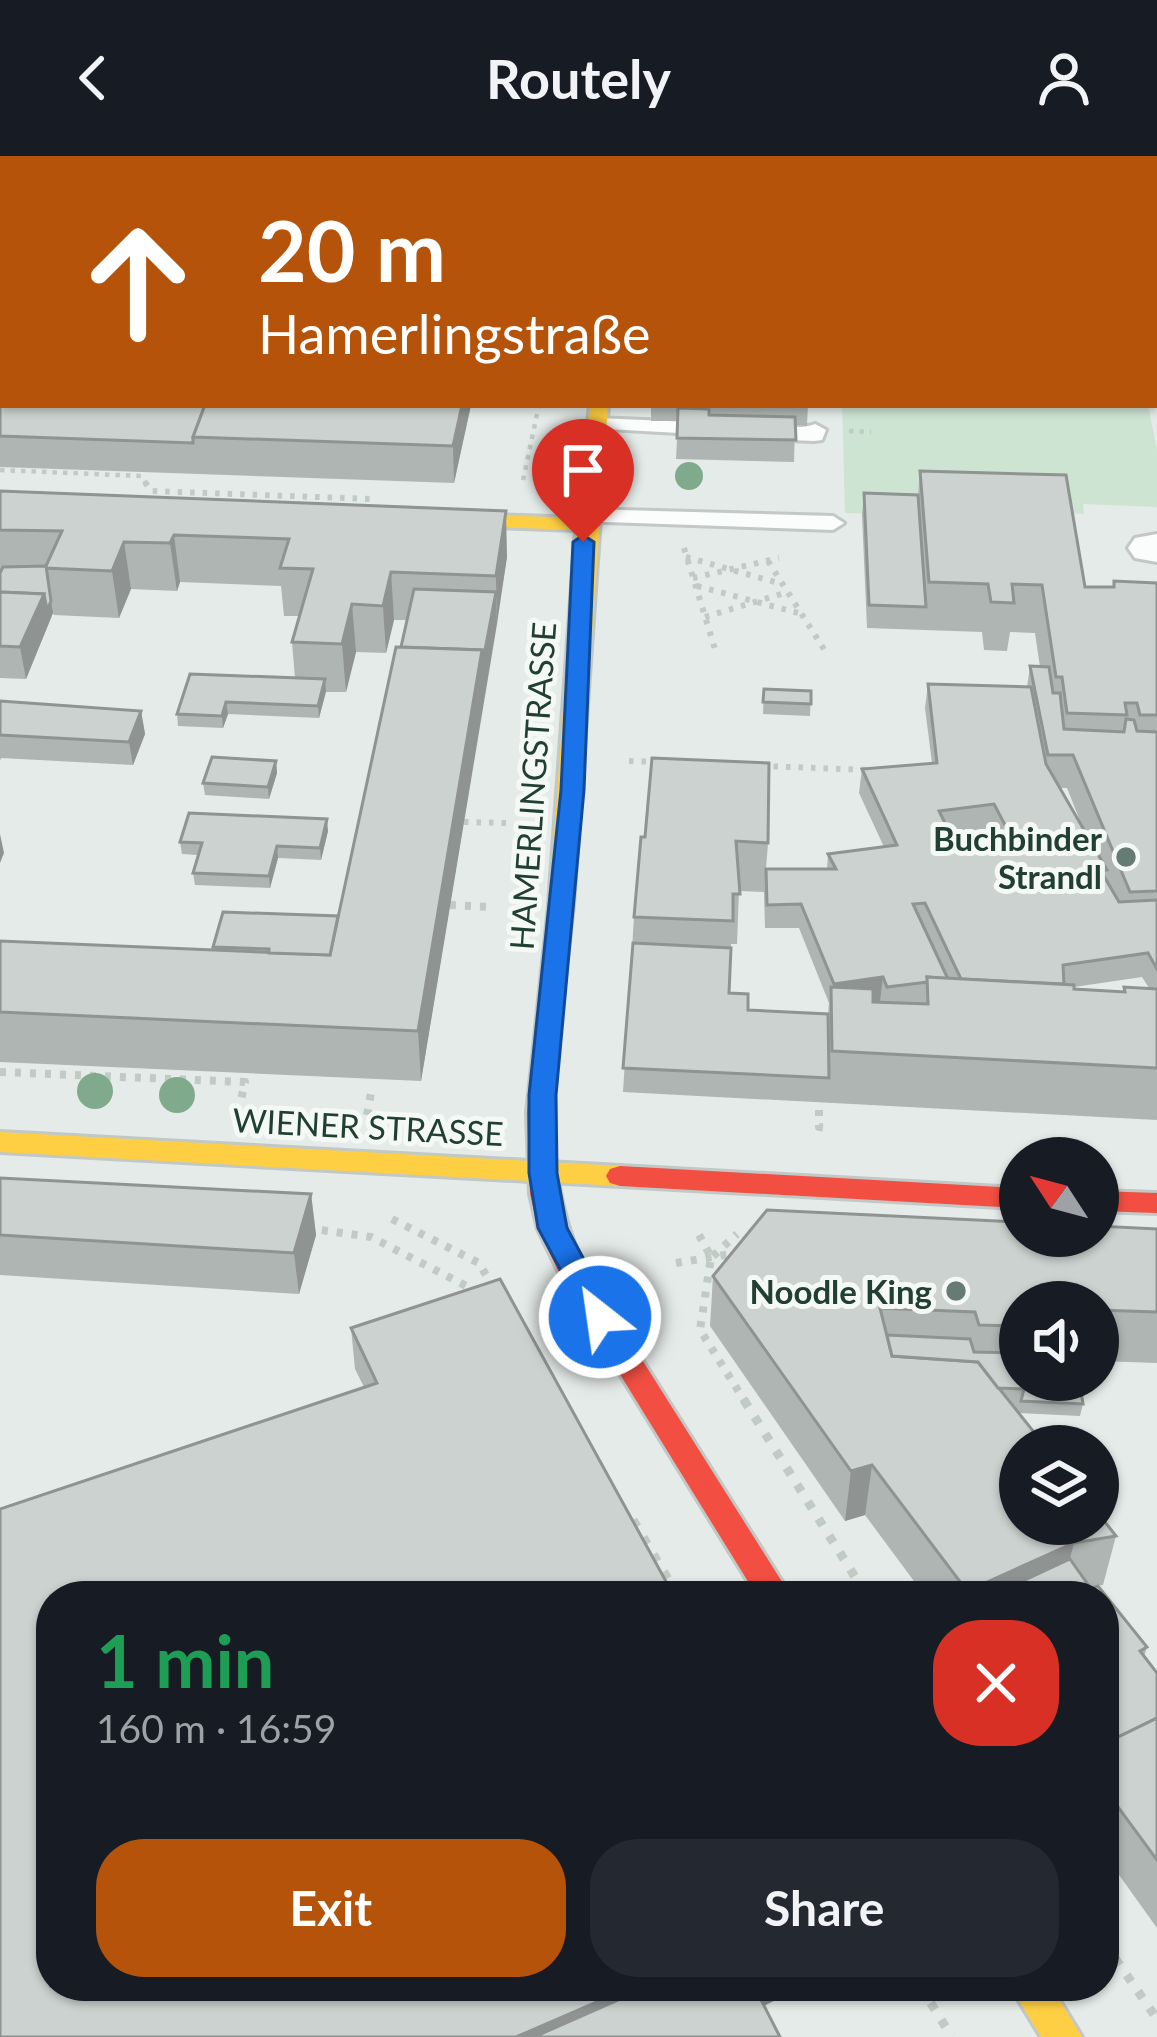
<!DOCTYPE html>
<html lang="en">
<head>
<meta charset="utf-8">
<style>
  :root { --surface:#171b24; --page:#242831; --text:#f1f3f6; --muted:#9ea1a6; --accent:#b45309 }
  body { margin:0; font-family:Lato,sans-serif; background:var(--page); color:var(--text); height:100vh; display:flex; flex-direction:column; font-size:45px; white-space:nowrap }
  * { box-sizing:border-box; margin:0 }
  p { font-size:39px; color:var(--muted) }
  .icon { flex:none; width:66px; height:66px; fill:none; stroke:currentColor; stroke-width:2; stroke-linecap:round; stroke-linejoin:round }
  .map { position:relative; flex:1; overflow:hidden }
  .panel { position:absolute; left:36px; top:1425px; width:1083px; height:420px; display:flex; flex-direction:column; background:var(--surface); border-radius:48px; box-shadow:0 3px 9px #0004 }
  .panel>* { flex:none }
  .top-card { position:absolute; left:0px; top:0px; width:1158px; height:252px; box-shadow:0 3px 9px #0004; background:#b45309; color:#fff; overflow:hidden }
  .needle { width:78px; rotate:306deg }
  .tools { position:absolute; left:999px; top:981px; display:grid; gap:24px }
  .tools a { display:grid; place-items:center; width:120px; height:120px; border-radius:50%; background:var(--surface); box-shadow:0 3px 9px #0004; font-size:60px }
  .pin { position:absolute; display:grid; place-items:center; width:102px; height:102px; color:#fff; margin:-123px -51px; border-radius:50% 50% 50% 0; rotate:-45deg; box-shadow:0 0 12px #0007 }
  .pin .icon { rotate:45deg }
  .me { position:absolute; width:132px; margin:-66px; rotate:330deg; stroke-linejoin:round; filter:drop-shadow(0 0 9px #0008) }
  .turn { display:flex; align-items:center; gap:42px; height:252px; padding:0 60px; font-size:54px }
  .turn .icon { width:156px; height:156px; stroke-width:2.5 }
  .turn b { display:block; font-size:84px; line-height:102px }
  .round { display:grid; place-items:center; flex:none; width:126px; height:126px; border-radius:48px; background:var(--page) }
  .head { display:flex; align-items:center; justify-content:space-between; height:204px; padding:0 60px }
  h1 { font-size:72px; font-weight:700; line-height:90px; color:#1e9e55 }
  .cta { display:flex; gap:24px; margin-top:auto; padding:24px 60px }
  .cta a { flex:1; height:138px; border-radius:48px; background:var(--accent); color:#fff; font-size:48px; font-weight:700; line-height:138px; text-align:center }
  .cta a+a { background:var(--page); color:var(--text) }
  header { display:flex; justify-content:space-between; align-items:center; height:156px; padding:0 60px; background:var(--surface); font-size:54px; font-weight:700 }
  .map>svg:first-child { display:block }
  .green { fill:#cee4d3 }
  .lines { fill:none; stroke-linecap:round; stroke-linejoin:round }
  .lane-casing { stroke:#c2c8c5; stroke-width:6 }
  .street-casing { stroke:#c2c8c5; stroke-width:6 }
  .fast-casing { stroke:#c1c8c5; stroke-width:6 }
  .slow-casing { stroke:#c1c8c5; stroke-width:6 }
  .jam-casing { stroke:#c1c8c5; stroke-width:6 }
  .path-far3 { stroke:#c1cbc6; stroke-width:4.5; stroke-dasharray:4.5 6; stroke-linecap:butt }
  .path-far2 { stroke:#c1cbc6; stroke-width:6; stroke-dasharray:4.5 8; stroke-linecap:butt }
  .path-far1 { stroke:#c1cbc6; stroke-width:8; stroke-dasharray:6 9; stroke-linecap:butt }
  .path { stroke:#c1cbc6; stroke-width:9; stroke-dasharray:8 12; stroke-linecap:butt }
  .lane { fill:#fbfcfc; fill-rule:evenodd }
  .street { fill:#fbfcfc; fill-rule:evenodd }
  .fast { fill:#16e098; fill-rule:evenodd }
  .slow { fill:#ffcf43; fill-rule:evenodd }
  .jam { fill:#f24e42; fill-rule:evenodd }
  .tree { fill:#7fab8c }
  .wall { fill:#afb5b2; fill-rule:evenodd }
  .shaded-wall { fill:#8f9391 }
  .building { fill:#ccd2cf; stroke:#8f9391; stroke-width:3; fill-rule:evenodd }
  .route { fill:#1a73e8; stroke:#114b97; stroke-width:3 }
  .poi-dot { fill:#667b73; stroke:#f4f9f6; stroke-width:4.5 }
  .labels { text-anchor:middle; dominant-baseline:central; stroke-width:10; stroke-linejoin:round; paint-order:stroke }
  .street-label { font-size:33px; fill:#223f34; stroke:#f4f9f6 }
  .poi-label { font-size:33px; font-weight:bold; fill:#223f34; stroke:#f4f9f6; text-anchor:end }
</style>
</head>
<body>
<header><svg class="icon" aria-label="back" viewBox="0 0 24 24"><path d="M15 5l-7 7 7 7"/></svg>Routely<svg class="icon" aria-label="person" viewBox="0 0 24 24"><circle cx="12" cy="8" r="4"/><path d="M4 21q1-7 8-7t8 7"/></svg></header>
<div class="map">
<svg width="1157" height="1881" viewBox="0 0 1157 1881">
  <rect width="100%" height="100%" fill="#e5ebe8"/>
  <path class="green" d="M842 249H1148L1157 293V351L1083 348 1084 358 874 350 873 358 845 357Z"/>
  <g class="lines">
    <defs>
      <g id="lane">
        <path d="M1036 0H1056L1034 3Z"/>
        <path d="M597 262 714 267 725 273 714 279 590 272 586 268Z"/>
        <path d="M815 268 826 274 822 284 814 285 759 283 748 277C766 264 795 276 815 268Z"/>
        <path d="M585 353 833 360 844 367 833 374 577 365 574 360Z"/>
      </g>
      <path id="street" d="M1157 378V406L1135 402 1128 392 1135 382Z"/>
      <g id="fast">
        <rect x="0" y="6" width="3" height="10"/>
        <rect x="1155" y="33" width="2" height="10"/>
      </g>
      <g id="slow">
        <rect x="622" y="0" width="16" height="3"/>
        <path d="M590 249H608L573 749 561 757 549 749 576 374 417 368 407 362 417 356 577 362Z"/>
        <path d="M0 976 620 1010 630 1013 634 1020 630 1027 620 1030 0 996Z"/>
        <path d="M1010 1830H1051L1082 1881H1041Z"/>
      </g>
      <g id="jam">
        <path d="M561 741 573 749C561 870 528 1005 588 1118L791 1440H757L566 1131 538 1073 530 1038 527 957 549 749Z"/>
        <path d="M620 1010 1020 1032V1052L620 1030 610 1027 606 1020 610 1013Z"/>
        <path d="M1098 1035 1157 1037V1057L1098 1055Z"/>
      </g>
    </defs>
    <use href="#lane" class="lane-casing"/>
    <use href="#street" class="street-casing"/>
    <use href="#fast" class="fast-casing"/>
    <use href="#slow" class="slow-casing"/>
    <use href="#jam" class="jam-casing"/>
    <g class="path-far3">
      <path d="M215 0 306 3"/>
      <path d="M496 0 584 2"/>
      <path d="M849 275 871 276"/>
      <path d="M0 314 141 320 147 329"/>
      <path d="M523 324 539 249"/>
    </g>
    <g class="path-far2">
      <path d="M145 326 151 335 372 343"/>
      <path d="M684 392 715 493"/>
      <path d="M686 401 782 428"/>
      <path d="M768 405 827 498"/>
      <path d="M693 422 779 402"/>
      <path d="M697 430 802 458"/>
      <path d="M705 461 788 436"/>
      <path d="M629 605 662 606"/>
      <path d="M761 610 871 614"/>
      <path d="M464 666 506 667"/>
    </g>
    <g class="path-far1">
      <path d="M450 749 493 751"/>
      <path d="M0 916 245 926 240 948"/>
      <path d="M819 954V971L828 972"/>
      <path d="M367 959 372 931"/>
      <path d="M392 1063 479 1107 495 1135"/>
      <path d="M307 1072 371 1081 476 1135"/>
      <path d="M699 1079 711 1101 700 1174 746 1247"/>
      <path d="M713 1100 737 1078"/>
      <path d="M676 1107 737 1097"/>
    </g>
    <g class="path">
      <path d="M744 1244 867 1440"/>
      <path d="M633 1364 678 1440"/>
      <path d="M1104 1786 1157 1863"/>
      <path d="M920 1830 952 1881"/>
    </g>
    <use href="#lane" class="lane"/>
    <use href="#street" class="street"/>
    <use href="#fast" class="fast"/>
    <use href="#slow" class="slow"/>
    <use href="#jam" class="jam"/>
  </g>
  <g class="tree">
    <circle cx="689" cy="320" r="14"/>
    <circle cx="95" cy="935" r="18"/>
    <circle cx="177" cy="939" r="18"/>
  </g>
  <g class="wall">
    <path d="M700 0H955L954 3H730L700 2Z"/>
    <path d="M0 137 3 249H471L454 327 0 311Z"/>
    <path d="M651 249H808L807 270 795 269 794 306 676 303 678 265H651Z"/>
    <path d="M920 315 1085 431H1113L1114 425 1157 427V964L623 936 634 761 641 681 768 687 766 713H827L828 698 884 691 859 637 862 613 932 607 925 552 928 528 1027 531 1030 510 1040 511 1035 477 1010 476 1007 495 984 494 982 476 867 472 862 359 864 337 918 339ZM1060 632H1067L1084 675ZM991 672 999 688 958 693 950 677ZM739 735 764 736 765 772H799L829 847 828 858 748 854 729 837 731 788H737ZM1142 821 1149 832 1124 831 1123 836 1074 833V831Z"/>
    <path d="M0 335 507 401 421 925 0 906V785L214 794 213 791 338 760 407 464H394L386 497 356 496 346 536H326L319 562 228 558 223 572 178 570 177 558 295 522 292 486 299 460H284L281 430 180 426 177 435 131 433 119 462 54 459 53 457 26 523 0 522Z"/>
    <path d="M764 533 811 535 810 560 763 558Z"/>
    <path d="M0 545 141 555 145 578 133 609 1 602 0 605Z"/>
    <path d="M276 605 277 617 269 643 205 639 203 627Z"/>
    <path d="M328 675 321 704 278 702 270 732 195 729 193 717 198 699 182 698 180 686Z"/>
    <path d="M0 1022 311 1038 316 1079 299 1138 0 1119Z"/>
    <path d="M767 1054 1020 1066V1080H1098V1070L1157 1073V1207L1098 1205V1146H1020V1224H1079L1083 1248 1080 1260 1019 1257 1045 1290H1020V1368H1098V1357L1116 1380 1103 1429 1089 1431 1091 1433 1098 1430 1147 1491 1144 1501 1157 1517V1772L1104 1698V1440H925L865 1359 845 1365 710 1170 713 1120Z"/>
    <path d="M500 1123 674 1440H51V1830H805L764 1849 780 1881H0V1353L364 1231 355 1213 351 1172Z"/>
  </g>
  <g class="shaded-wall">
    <path d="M462 249H471L454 327 453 290Z"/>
    <path d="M506 355 507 401 497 468 496 420Z"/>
    <path d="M174 379 180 426 177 435 170 387Z"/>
    <path d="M124 386 131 433 119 462 112 415Z"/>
    <path d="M391 416 394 464 386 497 383 450Z"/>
    <path d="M496 436 497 468 421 925 418 875 482 494Z"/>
    <path d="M44 438 51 445 53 457 26 523 20 491Z"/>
    <path d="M352 448 356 496 346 536 342 488Z"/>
    <path d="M325 523 326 535 319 562 318 550Z"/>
    <path d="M226 546 228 558 223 572 222 560Z"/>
    <path d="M141 555 145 578 133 609 129 586Z"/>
    <path d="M276 605 277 617 269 643 268 631Z"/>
    <path d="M327 663 328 675 321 704 320 692Z"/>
    <path d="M0 678 4 697 0 707Z"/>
    <path d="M277 690 278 702 270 732 269 720Z"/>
    <path d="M883 821 880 845 831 852 834 828Z"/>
    <path d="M311 1038 316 1079 299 1138 294 1097Z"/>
    <path d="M872 1309 865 1359 845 1365 851 1315Z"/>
    <path d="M1074 1387 1061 1436 1053 1440H966L967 1435Z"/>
    <path d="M634 1830H716L599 1881H516Z"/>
    <path d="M783 1830H805L749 1857 750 1845Z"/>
  </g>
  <g class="building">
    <rect x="1155" y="93" width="2" height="23"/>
    <path d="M3 136V249H205L193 281V287L0 280V137Z"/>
    <path d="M205 249H462L453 290 193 281Z"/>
    <path d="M678 252 709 253V259L795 261 796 284 677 282Z"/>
    <path d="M920 315 1066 319 1085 431H1114V425L1157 427V559H1140L1137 547H1125L1127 559 1067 557 1062 521H1056L1042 429 1012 428 1014 447 991 446 988 428 929 426Z"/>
    <path d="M0 335 506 355 496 420 391 416 383 450 352 448 342 488 292 486 313 413 280 412 289 383 174 379 170 387 124 386 112 415 45 412 62 375 0 374Z"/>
    <path d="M864 337 918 339 926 451 869 449Z"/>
    <path d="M46 410 51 445 47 454 44 438 0 436V417L3 411Z"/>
    <path d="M414 433 496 436 482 510V494L401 491Z"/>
    <path d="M0 436 44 438 20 491 0 490Z"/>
    <path d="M396 491 482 494 418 875 0 856V785L330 799Z"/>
    <path d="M1030 510 1049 511 1053 537H1060L1064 573 1124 576 1126 563 1134 564 1137 575 1157 576V735L1130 736 1073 599H1048Z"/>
    <path d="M190 518 325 523 318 550 226 546 222 560 177 558Z"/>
    <path d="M928 528 1031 531 1046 608 1107 714 1101 715 1119 746 1157 744V813L1148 797 1063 809 1064 828 961 823 925 747 913 748 948 823 927 821 928 826 887 831 883 821 834 828 801 748 767 749 766 713H836L828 698 897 689 862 613 937 607ZM994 648 1014 686 958 693 939 655Z"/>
    <path d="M764 533 811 535V548L763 546Z"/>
    <path d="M0 545 141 555 129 586 0 579Z"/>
    <path d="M212 601 276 605 268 631 203 627Z"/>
    <path d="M652 602 769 607 768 687 736 685 740 738H733V765L634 761 641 681H645Z"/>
    <path d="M189 657 327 663 320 692 277 690 269 720 193 717 202 687 180 686Z"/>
    <path d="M223 756 338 760 330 799 269 797V793L213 791Z"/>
    <path d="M633 787 731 792 729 837 748 838V854L828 858 829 922 623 912Z"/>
    <path d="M927 821 1074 829V833L1125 836 1124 831 1157 833V912L832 895 831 831 873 833V846L928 848Z"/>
    <path d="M0 1022 311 1038 294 1097 0 1079Z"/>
    <path d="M767 1054 1020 1066V1080H1098V1070L1157 1073V1156L1098 1154V1146H1020V1170L979 1169 975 1156 880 1152 892 1200 978 1206 1045 1290H1020V1368H1098V1357L1116 1380 1074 1387 967 1435 872 1309 851 1315 713 1120Z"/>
    <path d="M500 1123 674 1440H51V1830H634L516 1881H0V1353L377 1227 351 1172Z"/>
    <path d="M887 1179 970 1183 974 1196 1018 1197 1020 1224H1022L1024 1233 998 1232 978 1206 892 1200Z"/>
    <path d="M1022 1224H1079L1083 1248 1021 1245 1024 1233Z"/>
    <path d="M1070 1403 1091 1433 1098 1430 1147 1491 1140 1495 1157 1517V1562L1104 1588V1440H990Z"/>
    <path d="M1157 1562V1704L1104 1632V1588Z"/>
    <path d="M650 1830H754L780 1881H534Z"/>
    <path d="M754 1830H783L760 1841Z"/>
  </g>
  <path class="route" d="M583 379 594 386 584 634 556 939 557 1017 567 1072 615 1161 611 1169H590L538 1072 529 1017V939L561 634 573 386Z"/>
  <g class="poi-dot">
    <circle cx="1126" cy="701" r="12"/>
    <circle cx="956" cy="1135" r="12"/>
  </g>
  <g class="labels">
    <g class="street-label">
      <text transform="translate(532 630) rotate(-86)">HAMERLINGSTRASSE</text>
      <text transform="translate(368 970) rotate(3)">WIENER STRASSE</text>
    </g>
    <g class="poi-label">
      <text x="1102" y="682">Buchbinder<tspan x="1102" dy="38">Strandl</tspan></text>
      <text x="932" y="1135">Noodle King</text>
    </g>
  </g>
</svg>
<div class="tools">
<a><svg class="needle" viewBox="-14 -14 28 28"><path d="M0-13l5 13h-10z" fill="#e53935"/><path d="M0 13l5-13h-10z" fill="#9ea1a6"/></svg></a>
<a><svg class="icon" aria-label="sound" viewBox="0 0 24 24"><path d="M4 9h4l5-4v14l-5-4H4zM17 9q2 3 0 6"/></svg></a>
<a><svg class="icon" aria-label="layers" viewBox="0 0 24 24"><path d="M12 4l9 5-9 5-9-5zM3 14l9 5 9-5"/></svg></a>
</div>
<div class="pin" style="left:583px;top:386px;background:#d93025"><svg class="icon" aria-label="arrive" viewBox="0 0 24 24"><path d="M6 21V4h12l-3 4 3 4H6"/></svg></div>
<svg class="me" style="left:600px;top:1161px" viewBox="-20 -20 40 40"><circle r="17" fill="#1a73e8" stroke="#fff" stroke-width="3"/><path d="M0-11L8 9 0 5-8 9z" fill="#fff"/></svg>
<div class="top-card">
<div class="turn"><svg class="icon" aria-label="ahead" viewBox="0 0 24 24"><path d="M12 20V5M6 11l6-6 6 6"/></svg><div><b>20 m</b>Hamerlingstraße</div></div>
</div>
<section class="panel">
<div class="head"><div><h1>1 min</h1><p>160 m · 16:59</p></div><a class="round" style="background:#d93025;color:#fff"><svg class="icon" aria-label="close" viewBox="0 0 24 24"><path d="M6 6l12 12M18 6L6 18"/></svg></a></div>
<div class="cta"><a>Exit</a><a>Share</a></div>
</section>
</div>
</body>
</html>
